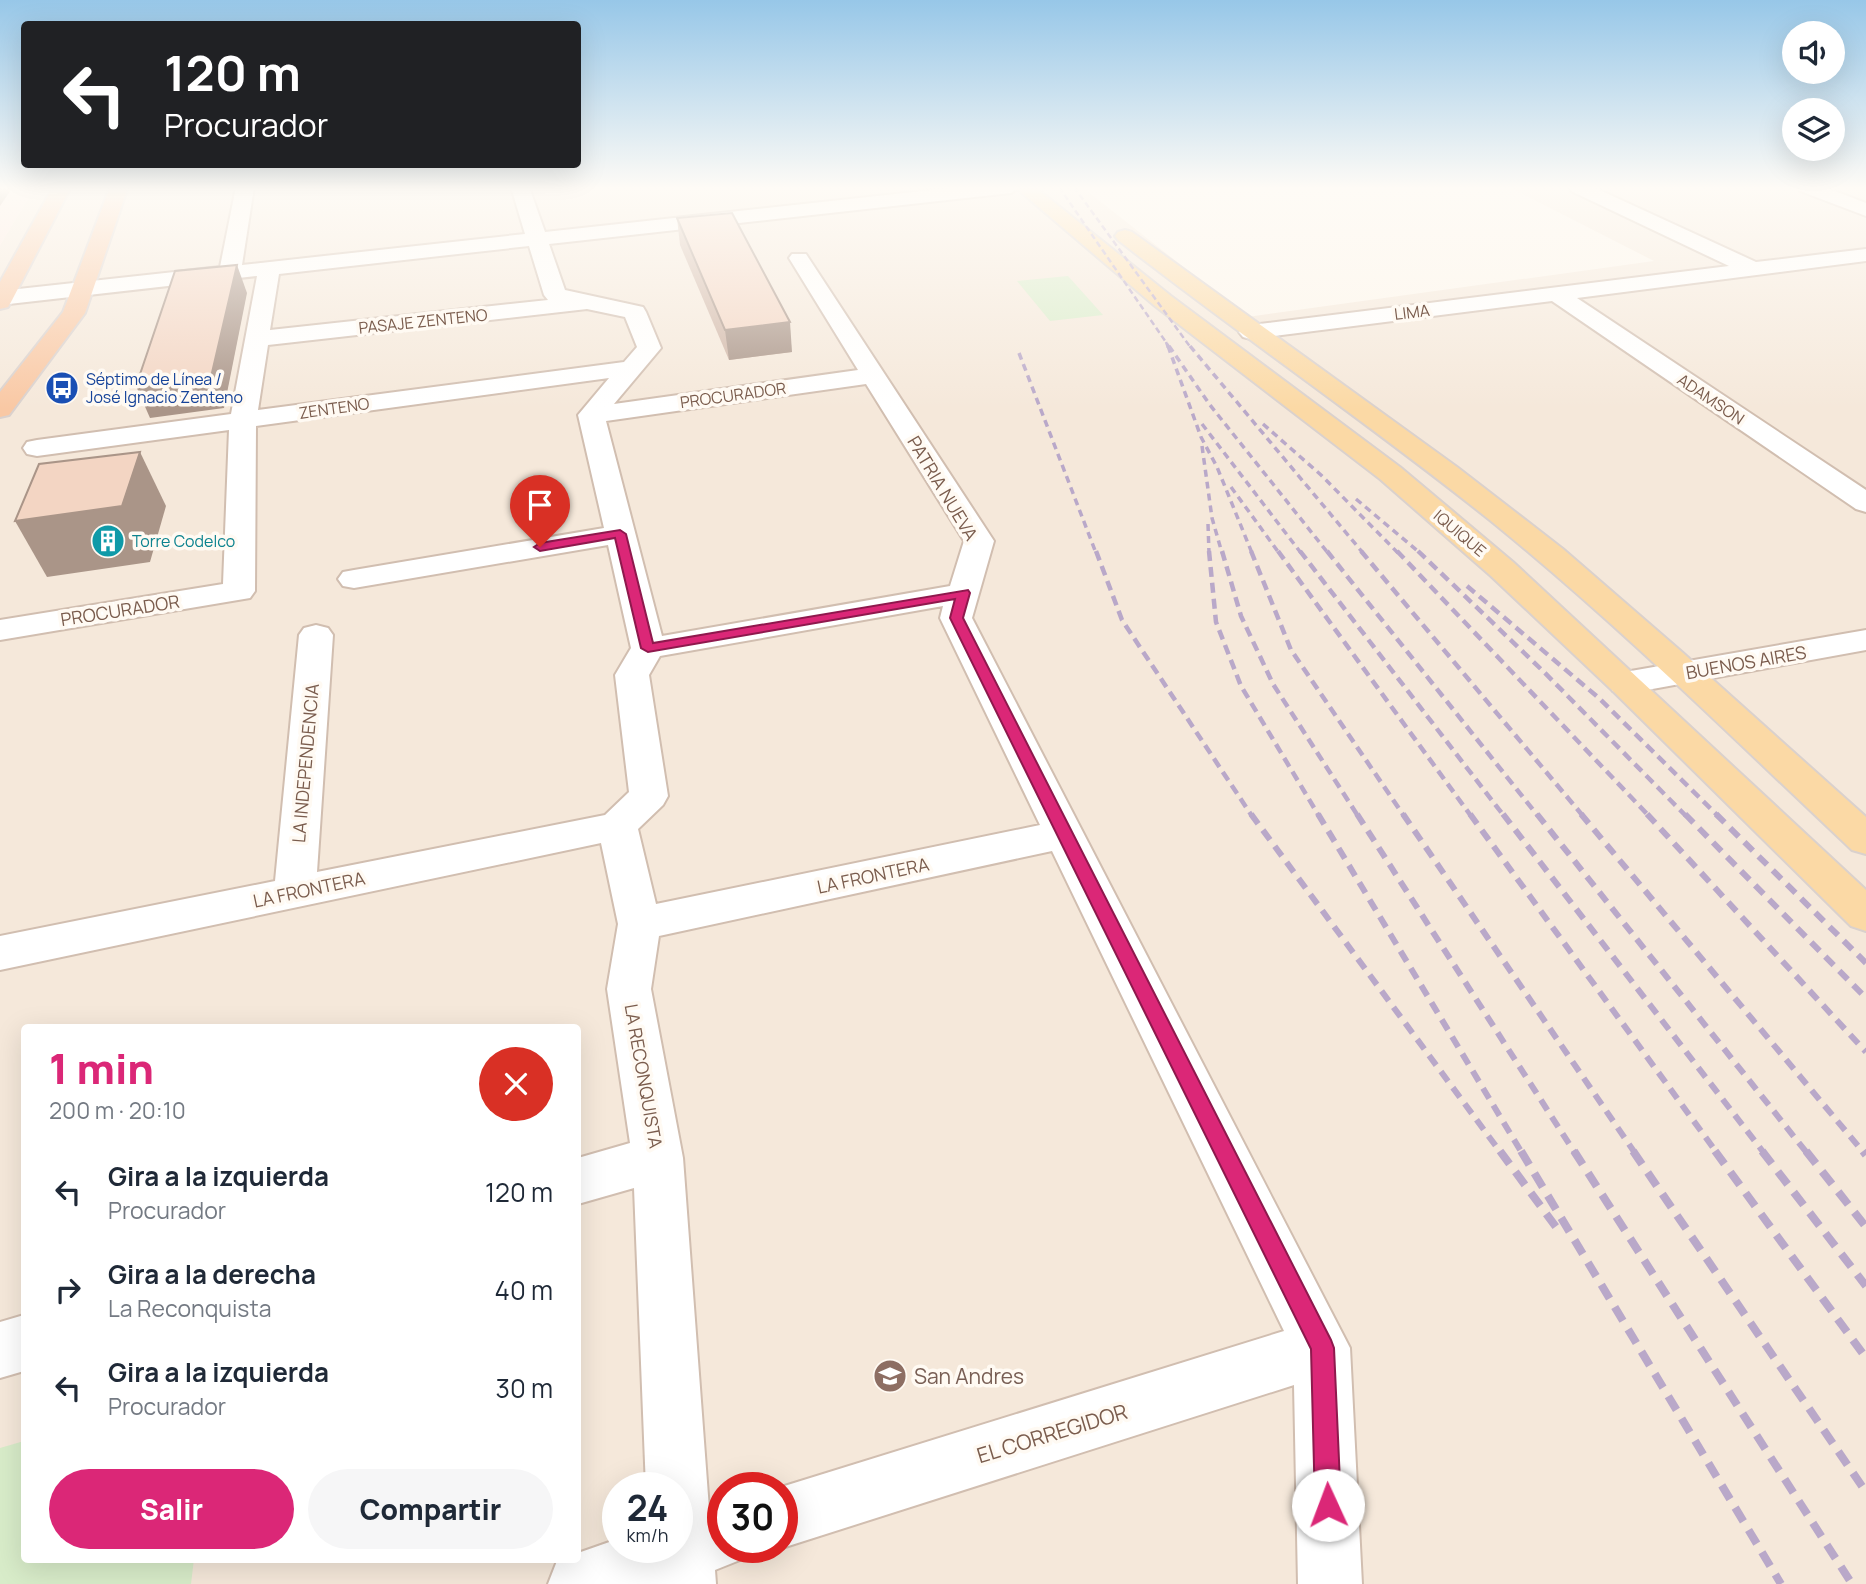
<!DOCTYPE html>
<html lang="es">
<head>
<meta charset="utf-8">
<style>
  :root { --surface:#fff; --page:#f6f6f7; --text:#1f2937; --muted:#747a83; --accent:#db2777 }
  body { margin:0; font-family:Manrope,sans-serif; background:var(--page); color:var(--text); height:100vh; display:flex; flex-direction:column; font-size:26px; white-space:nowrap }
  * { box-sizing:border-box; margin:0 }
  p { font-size:23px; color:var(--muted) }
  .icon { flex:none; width:38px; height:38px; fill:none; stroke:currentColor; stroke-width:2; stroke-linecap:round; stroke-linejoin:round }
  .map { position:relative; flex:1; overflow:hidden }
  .drawer { position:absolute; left:21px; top:1024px; width:560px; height:539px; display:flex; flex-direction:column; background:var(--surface); border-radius:7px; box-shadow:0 7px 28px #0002 }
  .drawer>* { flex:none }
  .top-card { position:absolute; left:21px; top:21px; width:560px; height:147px; border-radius:7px; box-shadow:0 7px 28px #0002; background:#202124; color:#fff; overflow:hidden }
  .tools { position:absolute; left:1782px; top:21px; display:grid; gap:14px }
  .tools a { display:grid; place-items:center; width:63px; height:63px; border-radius:50%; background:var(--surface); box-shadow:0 7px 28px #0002; font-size:35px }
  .speed { position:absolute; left:602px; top:1472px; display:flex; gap:14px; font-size:35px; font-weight:700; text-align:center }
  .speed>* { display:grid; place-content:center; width:91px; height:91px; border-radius:50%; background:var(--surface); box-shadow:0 7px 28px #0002; line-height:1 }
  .speed small { font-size:18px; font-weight:400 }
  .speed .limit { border:10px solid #d22; background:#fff; color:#111 }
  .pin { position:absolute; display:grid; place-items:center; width:60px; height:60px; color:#fff; margin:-72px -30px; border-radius:50% 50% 50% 0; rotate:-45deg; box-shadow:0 0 7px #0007 }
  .pin .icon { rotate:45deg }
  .me { position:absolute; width:77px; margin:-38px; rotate:358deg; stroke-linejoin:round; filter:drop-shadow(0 0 5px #0008) }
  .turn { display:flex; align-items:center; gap:24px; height:147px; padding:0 28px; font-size:32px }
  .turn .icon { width:91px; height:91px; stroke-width:2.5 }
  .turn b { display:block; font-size:49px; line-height:60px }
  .round { display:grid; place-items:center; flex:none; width:74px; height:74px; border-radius:37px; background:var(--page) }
  .summary { display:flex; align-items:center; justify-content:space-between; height:119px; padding:0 28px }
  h1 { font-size:42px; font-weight:800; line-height:52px; color:var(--accent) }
  .action { display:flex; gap:14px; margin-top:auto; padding:14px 28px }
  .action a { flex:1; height:80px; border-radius:42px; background:var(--accent); color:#fff; font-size:28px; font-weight:800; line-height:80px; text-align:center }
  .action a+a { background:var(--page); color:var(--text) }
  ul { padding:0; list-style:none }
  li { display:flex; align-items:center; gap:21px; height:98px; padding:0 28px }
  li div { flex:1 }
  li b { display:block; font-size:26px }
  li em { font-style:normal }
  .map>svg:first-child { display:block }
  .residential { fill:#f5e8da; fill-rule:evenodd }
  .commercial { fill:#fde8e0 }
  .green { fill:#d8ecc9 }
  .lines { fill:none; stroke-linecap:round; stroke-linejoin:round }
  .minor-casing { stroke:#d1beb0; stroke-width:4 }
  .primary-casing { stroke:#dad1cd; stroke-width:4 }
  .trunk-casing { stroke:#dad1cd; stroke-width:4 }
  .minor { fill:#fff; fill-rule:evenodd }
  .primary { fill:#fbd9a5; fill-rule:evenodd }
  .trunk { fill:#f9c8a4; fill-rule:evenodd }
  .rail-far4 { stroke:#b9a8c9; stroke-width:2.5; stroke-dasharray:6 3.5; stroke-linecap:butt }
  .rail-far3 { stroke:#b9a8c9; stroke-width:3.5; stroke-dasharray:7 5; stroke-linecap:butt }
  .rail-far2 { stroke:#b9a8c9; stroke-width:4.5; stroke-dasharray:10 6; stroke-linecap:butt }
  .rail-far1 { stroke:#b9a8c9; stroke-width:6; stroke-dasharray:12 8; stroke-linecap:butt }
  .rail { stroke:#b9a8c9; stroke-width:8; stroke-dasharray:16 10; stroke-linecap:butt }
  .wall { fill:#d1b7a8 }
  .shaded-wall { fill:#aa9588 }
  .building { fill:#f3d5c3; stroke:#aa9588; stroke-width:2 }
  .route { fill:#db2777; stroke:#8e194d; stroke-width:2 }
  .labels { text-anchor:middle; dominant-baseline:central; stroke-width:7; stroke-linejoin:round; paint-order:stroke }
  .far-street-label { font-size:16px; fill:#7a5c4d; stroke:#fffaf3 }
  .far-transit-label { font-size:16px; fill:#164399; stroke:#fffaf3; text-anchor:start }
  .far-culture-label { font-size:16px; fill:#0d838f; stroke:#fffaf3; text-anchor:start }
  .street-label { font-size:18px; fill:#7a5c4d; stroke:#fffaf3 }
  .near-education-label { font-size:21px; fill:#785e54; stroke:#fffaf3; text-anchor:start }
  .near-street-label { font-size:21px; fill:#7a5c4d; stroke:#fffaf3 }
</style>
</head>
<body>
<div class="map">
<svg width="1866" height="1584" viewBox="0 0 1866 1584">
  <rect width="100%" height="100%" fill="#fdf6ec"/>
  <path class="residential" d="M35 187H1082L1247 317 1654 261 1509 187H1866V1584H0V245ZM24 1027H578V1559H24ZM618 1488H677V1547H618ZM723 1488H782V1547H723Z"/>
  <path class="commercial" d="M0 187H35L0 245Z"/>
  <g class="green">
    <path d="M1068 276 1103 315 1050 321 1017 281Z"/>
    <path d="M24 1441V1559H194L191 1584H0V1448Z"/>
  </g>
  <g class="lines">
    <defs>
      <g id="minor">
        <path d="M236 187H254L242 265 525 234 511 187H529L545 232 960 187H1020L1011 193 549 244 565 290 643 307 646 312 661 348 614 404 858 370 789 258 792 254H806L994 541 972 618 1350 1348 1362 1584H1298L1294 1385 782 1548 779 1547H782V1488H778L1284 1331 1052 851 659 936 651 989 683 1158 709 1509 723 1505V1547H750L745 1558 715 1570 716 1584H548L557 1561 578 1559V1553L618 1539V1547H677V1488H646L634 1188 578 1204V1158L630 1143 607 989 618 924 601 843 0 970V936L275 881 299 635 304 628 316 625 328 628 333 635 317 872 605 815 629 792 615 675 631 648 608 545 354 588 343 586 338 579 343 572 354 570 604 528 578 415 609 378 256 426 255 591 250 598 0 640V620L223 584 229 430 37 456 27 454 23 448 27 442 37 440 231 414 257 276 0 305V291L220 267ZM529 246 544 295 548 300 270 330 279 274ZM587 309 625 317 637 347 624 362 258 410 268 345ZM866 384 964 541 950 586 662 636 606 421ZM943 606 940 618 1040 825 656 904 638 829 663 805 668 796 649 675 660 656Z"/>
        <path d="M1569 187H1593L1756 262 1866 249V261L1577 298 1866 490V512L1856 509 1552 301 1251 339 1243 337 1239 332 1243 327 1251 325 1729 266 1571 191Z"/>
        <path d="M1798 187H1824L1866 203V216L1800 191Z"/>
        <path d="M1866 630V650L1625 694 1613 691 1608 683 1613 675 1625 672Z"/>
        <path d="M24 1315V1371L0 1378V1322Z"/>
      </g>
      <g id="primary">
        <path d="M1015 187H1035L1171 296 1400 467 1513 562 1866 890V931L1851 926 1613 691 1491 576 1380 479 1155 306Z"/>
        <path d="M1125 230 1132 232 1457 467 1563 549 1683 653 1866 817V854L1852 850C1733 738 1618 624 1491 521 1370 424 1241 336 1118 240L1115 236 1118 232Z"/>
      </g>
      <g id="trunk">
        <path d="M53 187H71L11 302 8 307 0 309V282Z"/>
        <path d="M110 187H128L85 313 9 415 0 417V392L63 312Z"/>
      </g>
    </defs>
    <use href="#minor" class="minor-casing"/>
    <use href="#primary" class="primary-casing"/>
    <use href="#trunk" class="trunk-casing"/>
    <use href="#minor" class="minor"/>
    <use href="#primary" class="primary"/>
    <use href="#trunk" class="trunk"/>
    <g class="rail-far4">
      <path d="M1059 187 1170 348"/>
      <path d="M1074 187 1191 348"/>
      <path d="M1166 342 1168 348"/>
    </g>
    <g class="rail-far3">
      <path d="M1168 346 1201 437 1217 467 1252 553"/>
      <path d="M1169 346 1210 405 1328 553"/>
      <path d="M1190 346 1363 553"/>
      <path d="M1019 353 1096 553"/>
      <path d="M1202 424 1301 553"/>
      <path d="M1263 424 1321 475 1398 553"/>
      <path d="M1202 446 1212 518 1222 553"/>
      <path d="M1231 487 1279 553"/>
      <path d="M1356 499 1420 553"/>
      <path d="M1208 524 1209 553"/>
    </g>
    <g class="rail-far2">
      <path d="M1096 551 1122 620 1252 816"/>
      <path d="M1209 551 1216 622 1241 686 1319 816"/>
      <path d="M1222 551 1241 616 1273 684 1358 816"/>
      <path d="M1251 551 1291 650 1404 816"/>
      <path d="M1278 551 1471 816"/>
      <path d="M1300 551 1504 816"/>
      <path d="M1327 551 1538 816"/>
      <path d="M1361 551 1583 816"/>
      <path d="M1397 551 1649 816"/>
      <path d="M1418 551 1544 672 1686 816"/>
      <path d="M1467 586 1600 699 1718 816"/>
    </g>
    <g class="rail-far1">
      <path d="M1251 814 1501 1153"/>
      <path d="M1318 814 1522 1153"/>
      <path d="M1357 814 1575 1153"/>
      <path d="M1403 814 1635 1153"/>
      <path d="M1470 814 1717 1153"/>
      <path d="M1503 814 1764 1153"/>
      <path d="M1537 814 1807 1153"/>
      <path d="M1581 814 1864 1153"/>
      <path d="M1647 814 1866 1052"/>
      <path d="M1685 814 1866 998"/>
      <path d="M1716 814 1866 963"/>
    </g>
    <g class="rail">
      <path d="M1500 1151 1556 1227"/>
      <path d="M1521 1151 1781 1584"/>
      <path d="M1574 1151 1852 1584"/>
      <path d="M1633 1151 1866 1492"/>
      <path d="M1715 1151 1866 1358"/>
      <path d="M1762 1151 1866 1286"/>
      <path d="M1806 1151 1866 1227"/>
      <path d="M1863 1151 1866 1155"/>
    </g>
  </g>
  <path class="wall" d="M677 218 792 352 729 360 680 245Z"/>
  <g class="shaded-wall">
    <path d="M0 187H13L0 206Z"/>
    <path d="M237 265 247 293 224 408 150 418 136 386Z"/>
    <path d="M790 322 792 352 729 360 725 330Z"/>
    <path d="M140 452 166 506 150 562 47 577 15 521Z"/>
  </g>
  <g class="building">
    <path d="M732 213 790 322 725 330 677 218Z"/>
    <path d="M237 265 211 377 136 386 175 271Z"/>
    <path d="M140 452 122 506 15 521 39 464Z"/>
  </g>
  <linearGradient id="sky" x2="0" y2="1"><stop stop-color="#97c7e8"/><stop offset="0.46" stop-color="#fefbf6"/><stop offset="1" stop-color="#fefbf6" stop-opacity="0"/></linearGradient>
  <rect width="1866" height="409" fill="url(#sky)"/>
  <path class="route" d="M620 530 626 534 653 643 968 590 970 593 963 618 1331 1340 1334 1348 1341 1505 1337 1514 1328 1518 1319 1514 1315 1505 1311 1349 950 618 955 599 648 652 641 648 615 538 540 551 534 547 540 543Z"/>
  <defs>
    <symbol id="bus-disc" viewBox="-11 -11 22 22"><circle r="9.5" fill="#1a4fb4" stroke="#fffaf3"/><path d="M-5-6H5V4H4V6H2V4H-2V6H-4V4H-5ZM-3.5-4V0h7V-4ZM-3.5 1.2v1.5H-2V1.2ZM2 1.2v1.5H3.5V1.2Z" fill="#fff"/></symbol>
    <symbol id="building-disc" viewBox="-11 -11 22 22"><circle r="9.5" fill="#0f9aa8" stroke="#fffaf3"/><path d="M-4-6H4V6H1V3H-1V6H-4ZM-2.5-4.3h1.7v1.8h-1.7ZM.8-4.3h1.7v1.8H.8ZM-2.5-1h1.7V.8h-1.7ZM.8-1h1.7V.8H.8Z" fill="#fff"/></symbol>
    <symbol id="school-disc" viewBox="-11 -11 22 22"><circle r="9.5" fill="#8d6e63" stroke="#fffaf3"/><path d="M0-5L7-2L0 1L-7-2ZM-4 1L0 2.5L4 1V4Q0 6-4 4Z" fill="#fff"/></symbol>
  </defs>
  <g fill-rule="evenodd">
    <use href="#bus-disc" x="43" y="369" width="38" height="38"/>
    <use href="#building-disc" x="89" y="522" width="38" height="38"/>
    <use href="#school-disc" x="871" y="1357" width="38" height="38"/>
  </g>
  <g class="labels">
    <g class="far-street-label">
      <text transform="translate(1412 312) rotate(-7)">LIMA</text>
      <text transform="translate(423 321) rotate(-6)">PASAJE ZENTENO</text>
      <text transform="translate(733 395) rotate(-8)">PROCURADOR</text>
      <text transform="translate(1711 399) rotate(34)">ADAMSON</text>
      <text transform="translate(334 408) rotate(-8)">ZENTENO</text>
      <text transform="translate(1460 533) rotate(40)">IQUIQUE</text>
    </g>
    <g class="far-transit-label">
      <text x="86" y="379">Séptimo de Línea /<tspan x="86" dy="18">José Ignacio Zenteno</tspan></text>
    </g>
    <g class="far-culture-label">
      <text x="132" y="541">Torre Codelco</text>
    </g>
    <g class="street-label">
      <text transform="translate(943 488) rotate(59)">PATRIA NUEVA</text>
      <text transform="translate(120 610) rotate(-9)">PROCURADOR</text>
      <text transform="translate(1746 662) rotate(-10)">BUENOS AIRES</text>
      <text transform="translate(305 763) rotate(-85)">LA INDEPENDENCIA</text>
      <text transform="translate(873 875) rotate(-12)">LA FRONTERA</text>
      <text transform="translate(309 889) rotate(-12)">LA FRONTERA</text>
      <text transform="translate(644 1076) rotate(80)">LA RECONQUISTA</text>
    </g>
    <g class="near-education-label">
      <text x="914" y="1376">San Andres</text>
    </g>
    <g class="near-street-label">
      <text transform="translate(1052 1433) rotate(-17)">EL CORREGIDOR</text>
    </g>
  </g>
</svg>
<div class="tools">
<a><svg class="icon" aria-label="sound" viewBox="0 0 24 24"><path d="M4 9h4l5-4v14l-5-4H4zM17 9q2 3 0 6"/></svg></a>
<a><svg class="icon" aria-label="layers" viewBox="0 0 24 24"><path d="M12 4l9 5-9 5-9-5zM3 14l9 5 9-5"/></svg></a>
</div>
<div class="speed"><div>24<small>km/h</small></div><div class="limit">30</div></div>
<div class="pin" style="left:540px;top:547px;background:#d93025"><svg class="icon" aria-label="arrive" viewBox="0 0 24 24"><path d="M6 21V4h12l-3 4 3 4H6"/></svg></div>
<svg class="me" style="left:1328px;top:1505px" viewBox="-20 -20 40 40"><circle r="19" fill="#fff"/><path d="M0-13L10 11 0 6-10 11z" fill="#db2777"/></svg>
<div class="top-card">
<div class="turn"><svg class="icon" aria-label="left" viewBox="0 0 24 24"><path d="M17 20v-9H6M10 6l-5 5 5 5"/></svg><div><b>120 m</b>Procurador</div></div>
</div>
<section class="drawer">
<div class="summary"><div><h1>1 min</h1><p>200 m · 20:10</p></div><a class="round" style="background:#d93025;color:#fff"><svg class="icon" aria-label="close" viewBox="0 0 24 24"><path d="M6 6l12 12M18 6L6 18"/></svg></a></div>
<ul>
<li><svg class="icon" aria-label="left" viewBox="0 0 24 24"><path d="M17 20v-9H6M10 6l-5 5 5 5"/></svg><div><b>Gira a la izquierda</b><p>Procurador</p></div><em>120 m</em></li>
<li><svg class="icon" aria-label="right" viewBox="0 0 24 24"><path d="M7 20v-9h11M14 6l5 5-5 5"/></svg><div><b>Gira a la derecha</b><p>La Reconquista</p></div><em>40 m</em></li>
<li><svg class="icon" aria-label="left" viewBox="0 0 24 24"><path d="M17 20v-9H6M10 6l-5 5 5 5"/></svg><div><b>Gira a la izquierda</b><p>Procurador</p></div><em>30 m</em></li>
</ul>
<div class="action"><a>Salir</a><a>Compartir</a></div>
</section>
</div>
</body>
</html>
